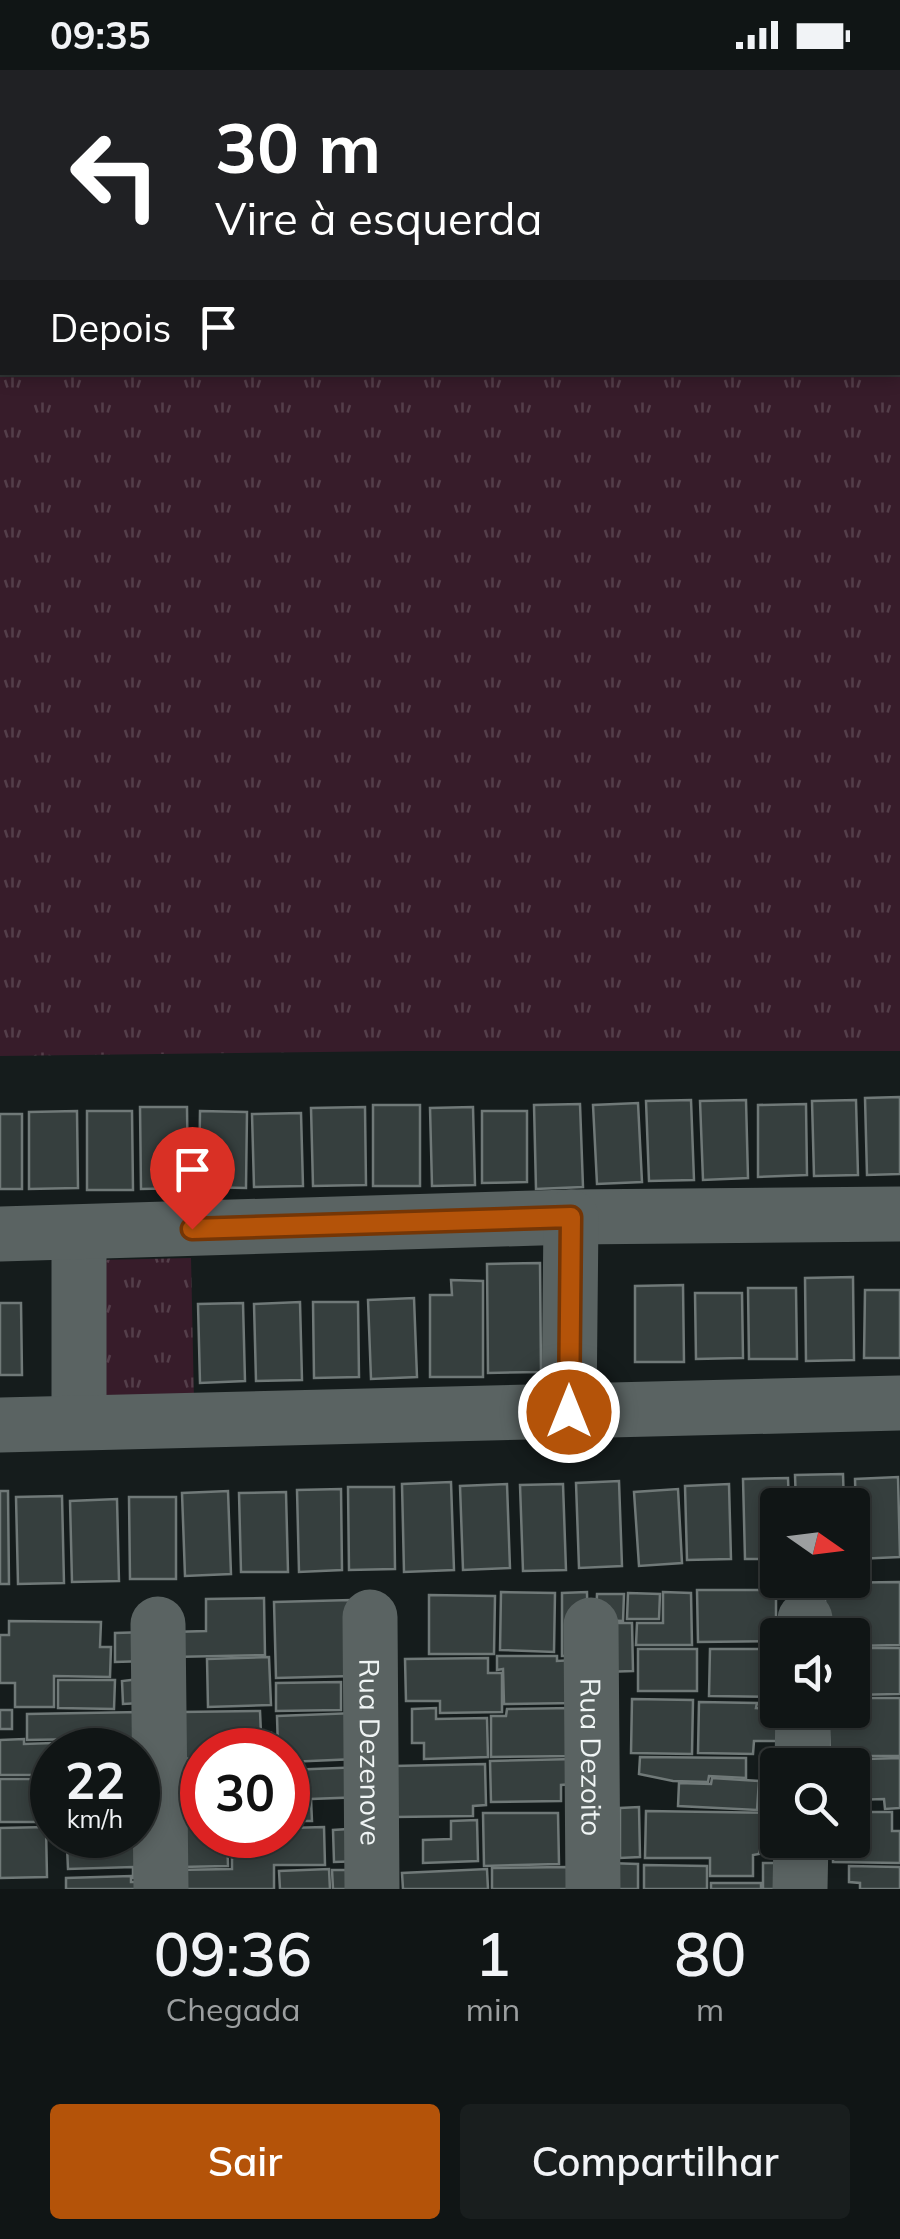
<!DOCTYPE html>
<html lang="pt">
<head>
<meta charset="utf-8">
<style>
  :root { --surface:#101515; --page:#191e1e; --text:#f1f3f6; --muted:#9c9fa0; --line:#303434; --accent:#b45309 }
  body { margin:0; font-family:Mulish,sans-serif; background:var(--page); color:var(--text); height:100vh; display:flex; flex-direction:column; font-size:38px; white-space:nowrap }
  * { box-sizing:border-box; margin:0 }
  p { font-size:32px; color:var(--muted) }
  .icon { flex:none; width:55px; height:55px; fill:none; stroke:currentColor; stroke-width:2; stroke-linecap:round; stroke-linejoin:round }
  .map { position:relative; height:1819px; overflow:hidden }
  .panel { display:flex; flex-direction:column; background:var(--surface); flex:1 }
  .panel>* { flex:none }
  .top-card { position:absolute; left:0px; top:0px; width:900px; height:305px; box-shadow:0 5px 15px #0003,0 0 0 2px var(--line); background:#202124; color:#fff; overflow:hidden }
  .needle { width:65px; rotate:104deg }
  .buttons { position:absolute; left:760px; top:1418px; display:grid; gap:20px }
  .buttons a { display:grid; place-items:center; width:110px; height:110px; border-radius:10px; background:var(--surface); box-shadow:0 5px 15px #0003,0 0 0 2px var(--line); font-size:50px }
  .speed { position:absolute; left:30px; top:1658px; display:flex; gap:20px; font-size:50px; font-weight:700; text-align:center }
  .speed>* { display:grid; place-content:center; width:130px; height:130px; border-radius:50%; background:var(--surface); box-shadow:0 5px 15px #0003,0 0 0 2px var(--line); line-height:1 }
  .speed small { font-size:25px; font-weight:400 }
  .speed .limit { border:15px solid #d22; background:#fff; color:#111 }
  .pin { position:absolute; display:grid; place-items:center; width:85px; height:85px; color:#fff; margin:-102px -42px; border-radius:50% 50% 50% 0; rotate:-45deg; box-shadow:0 0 10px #0007 }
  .pin .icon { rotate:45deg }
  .me { position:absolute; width:110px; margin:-55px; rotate:0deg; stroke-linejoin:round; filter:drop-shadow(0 0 8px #0008) }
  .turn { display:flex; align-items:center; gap:35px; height:210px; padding:0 50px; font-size:45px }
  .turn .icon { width:130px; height:130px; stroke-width:2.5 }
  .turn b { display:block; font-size:70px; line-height:85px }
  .then { display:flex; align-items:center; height:95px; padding:0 50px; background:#0003; gap:20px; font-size:38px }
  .eta { display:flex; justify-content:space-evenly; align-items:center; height:170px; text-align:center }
  .eta b { font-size:60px; font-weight:600; line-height:70px }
  .cta { display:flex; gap:20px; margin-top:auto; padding:20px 50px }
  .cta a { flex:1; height:115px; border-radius:10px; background:var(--accent); color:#fff; font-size:40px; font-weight:600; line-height:115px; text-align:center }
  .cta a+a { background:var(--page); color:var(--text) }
  .status { display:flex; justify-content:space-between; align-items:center; height:70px; padding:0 50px; background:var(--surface); direction:ltr }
  .status svg { height:28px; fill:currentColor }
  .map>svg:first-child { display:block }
  .grass { fill:url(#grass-tufts); fill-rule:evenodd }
  .building { fill:#363f3e; stroke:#707978; stroke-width:2.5 }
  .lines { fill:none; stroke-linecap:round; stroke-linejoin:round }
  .minor { stroke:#5a6362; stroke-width:55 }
  .route-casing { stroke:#753606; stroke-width:25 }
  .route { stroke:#b45309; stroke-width:18 }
  .labels { text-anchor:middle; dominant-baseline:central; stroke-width:8; stroke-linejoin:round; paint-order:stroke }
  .street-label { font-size:28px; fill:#eff4f4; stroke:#040606 }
</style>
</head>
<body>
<div class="status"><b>09:35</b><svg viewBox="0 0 49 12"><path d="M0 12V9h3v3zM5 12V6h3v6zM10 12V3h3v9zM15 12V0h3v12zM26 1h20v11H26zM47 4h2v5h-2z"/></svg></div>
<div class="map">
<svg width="900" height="1819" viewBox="0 0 900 1819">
  <defs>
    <pattern id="grass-tufts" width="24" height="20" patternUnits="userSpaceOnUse" patternTransform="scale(2.5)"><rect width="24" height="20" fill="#371c2a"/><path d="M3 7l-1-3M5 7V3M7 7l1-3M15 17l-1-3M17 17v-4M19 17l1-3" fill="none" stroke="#543e4a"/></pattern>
  </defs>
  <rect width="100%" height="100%" fill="#151c1c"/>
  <g class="grass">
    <path d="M0 0H900V981H406L0 986ZM2 2H898V302H2Z"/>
    <path d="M191 1188 194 1332 104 1335 100 1190Z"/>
  </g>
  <g class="building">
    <path d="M900 1027V1104L867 1105 865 1028Z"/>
    <path d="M691 1030 694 1110 649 1111 646 1031Z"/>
    <path d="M746 1030 748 1108 703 1110 700 1031Z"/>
    <path d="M856 1030 858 1105 814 1106 812 1031Z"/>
    <path d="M638 1033 642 1112 597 1114 593 1035Z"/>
    <path d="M580 1034 583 1117 536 1119 534 1035Z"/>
    <path d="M806 1034 807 1105 758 1107V1035Z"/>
    <rect x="373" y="1035" width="47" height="81"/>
    <path d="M140 1037H187L188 1118 141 1119Z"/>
    <path d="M365 1037 366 1115 313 1116 311 1038Z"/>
    <path d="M473 1037 475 1115 432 1116 430 1038Z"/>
    <path d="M77 1041 78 1118 29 1119V1042Z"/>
    <path d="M87 1041H132L133 1120H87Z"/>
    <path d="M200 1041 247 1042 246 1118 199 1117Z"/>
    <path d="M482 1041H527V1112L482 1113Z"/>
    <path d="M301 1043 303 1116 254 1117 252 1044Z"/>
    <rect x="0" y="1044" width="22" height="75"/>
    <path d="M540 1193 541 1302 488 1303 487 1194Z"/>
    <path d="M853 1207 854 1290 806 1291 805 1208Z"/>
    <path d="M451 1210 483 1211V1307H430V1225H452Z"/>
    <path d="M683 1215 684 1292H635V1216Z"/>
    <path d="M748 1218H796L797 1289H749Z"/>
    <path d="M865 1220H900V1288H864Z"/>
    <path d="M695 1223H742L743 1288 696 1289Z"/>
    <path d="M414 1228 417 1307 371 1309 368 1230Z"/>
    <path d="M300 1232 302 1310 256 1311 254 1234Z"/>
    <path d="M313 1232H358L359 1307 314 1308Z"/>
    <path d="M0 1233H21L22 1305H0Z"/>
    <path d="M243 1233 245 1311 200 1313 198 1234Z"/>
    <path d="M843 1404 844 1435H796L795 1405Z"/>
    <path d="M898 1407 900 1487 857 1489 855 1409Z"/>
    <path d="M788 1408 789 1435H778V1489H745L743 1409Z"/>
    <path d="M619 1411 622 1496 579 1498 576 1413Z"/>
    <path d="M451 1412 454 1500 404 1502 402 1414Z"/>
    <path d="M507 1414 510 1498 463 1500 460 1416Z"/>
    <path d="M563 1414 566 1500 523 1501 520 1415Z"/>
    <path d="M729 1414 731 1489 687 1490 685 1416Z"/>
    <path d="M348 1417H394L395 1499 349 1500Z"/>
    <path d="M341 1419 342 1500 299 1502 297 1420Z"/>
    <path d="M678 1419 682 1493 639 1496 634 1422Z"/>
    <path d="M0 1421H8L9 1514H0Z"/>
    <path d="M228 1421 231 1504 185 1506 182 1423Z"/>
    <path d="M286 1422 288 1502H241L239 1423Z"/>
    <path d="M62 1426 64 1513 18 1514 16 1427Z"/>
    <path d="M129 1427H176V1509H130Z"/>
    <path d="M117 1429 119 1511 72 1512 70 1431Z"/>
    <path d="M900 1512V1575L852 1576V1565H825V1513Z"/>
    <path d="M697 1520H776V1571L698 1572Z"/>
    <path d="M501 1522 555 1523 554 1582 500 1580Z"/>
    <path d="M587 1522 588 1585 562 1586V1523Z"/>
    <path d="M663 1522 691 1523 692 1575H636L637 1553H663Z"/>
    <path d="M628 1523 660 1524 659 1549H627Z"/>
    <path d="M597 1524H624L623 1551 596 1550Z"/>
    <path d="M429 1525 495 1526 494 1584H429Z"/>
    <path d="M264 1528 265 1585 172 1587 171 1562 206 1561V1529Z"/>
    <path d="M351 1530 353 1606 276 1608 274 1532Z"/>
    <path d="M9 1551 101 1552 100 1577H111L110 1607 54 1606V1637H15V1613H0V1565H9Z"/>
    <path d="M602 1553H632L633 1601 603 1602Z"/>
    <path d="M147 1562V1591L115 1592V1563Z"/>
    <path d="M852 1578H900V1624L852 1625Z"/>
    <rect x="638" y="1579" width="59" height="42"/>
    <path d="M710 1579H776V1627L709 1626Z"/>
    <path d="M497 1586H557V1591L575 1590 576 1633 504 1634 503 1599 497 1600Z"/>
    <path d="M269 1587 271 1635 208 1637 207 1589Z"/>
    <path d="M488 1588V1603H502V1642L440 1643V1631H406L405 1589Z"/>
    <path d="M140 1609 141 1633 123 1634 122 1611Z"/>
    <path d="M58 1610H115L114 1639 58 1638Z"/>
    <path d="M341 1612V1640L276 1641V1613Z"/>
    <path d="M852 1628H900V1686H830L829 1658H837V1640H852Z"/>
    <path d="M632 1629 693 1630 692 1684 631 1683Z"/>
    <path d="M699 1632 757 1633 756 1638 777 1639V1671H754L753 1684 698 1683Z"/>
    <path d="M436 1638V1649L487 1648 488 1687 424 1689V1673H412V1639Z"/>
    <path d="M573 1638 574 1686 491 1687V1646H506L507 1639Z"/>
    <rect x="0" y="1640" width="12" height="19"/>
    <path d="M260 1641 261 1664 271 1663V1680H202V1688L182 1689 180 1642Z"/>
    <path d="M140 1642V1668L27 1670V1644Z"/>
    <path d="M355 1643 356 1689 288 1692V1680H278L277 1646Z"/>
    <path d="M24 1669V1674L142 1670 138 1680H52V1705H0V1670Z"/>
    <path d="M640 1687 746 1688V1708L709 1706 708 1712 673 1711 639 1704Z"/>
    <path d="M900 1688V1738L885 1739 884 1729 852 1730V1695H829V1690Z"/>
    <path d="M574 1689V1714L561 1715V1731L491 1732 490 1691Z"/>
    <path d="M485 1694 486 1735 473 1736V1746L395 1747 394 1696Z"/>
    <path d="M181 1695H202V1747H182Z"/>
    <path d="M363 1697 364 1727 311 1729 312 1751H288V1700Z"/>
    <path d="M712 1708 759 1711 757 1740 678 1736 679 1713 711 1714Z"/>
    <rect x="0" y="1709" width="52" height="43"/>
    <path d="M639 1737 640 1787 620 1788V1738Z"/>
    <path d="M646 1741 774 1743V1775H760L759 1784 753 1785V1806H710V1788H645Z"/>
    <path d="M852 1742H892V1761H900V1793L833 1792V1770H852Z"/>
    <path d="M483 1743H558L559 1794 484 1796Z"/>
    <path d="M477 1750 478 1791 423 1793V1770L451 1769V1751Z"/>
    <path d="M179 1754H202V1765H227L228 1796 180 1797Z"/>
    <path d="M46 1757 47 1807 0 1808V1758Z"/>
    <path d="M324 1757 325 1795H274V1819H175L174 1800 232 1799V1765H288V1758Z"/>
    <path d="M364 1758 365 1791 334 1792 333 1760Z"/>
    <path d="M149 1774 150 1807 133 1808V1797L68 1799 67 1776Z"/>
    <path d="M607 1793 638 1794V1819H606Z"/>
    <rect x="763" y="1793" width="24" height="26"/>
    <path d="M644 1795 707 1796V1819H644Z"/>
    <path d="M849 1796 900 1797V1819H860V1813L849 1812Z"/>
    <path d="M568 1797V1819H492V1798Z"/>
    <path d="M329 1799 330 1819H280L279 1801Z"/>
    <path d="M487 1799 488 1819H403L402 1803Z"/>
    <path d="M332 1800H367L368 1819H333Z"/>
    <path d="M131 1806V1812H138V1819H66V1808Z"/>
    <rect x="711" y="1813" width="50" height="6"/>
  </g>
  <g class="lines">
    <g class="minor">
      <path d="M79 1163V1352"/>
      <path d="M0 1164 571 1147 900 1144"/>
      <path d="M569 1342 571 1147"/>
      <path d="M0 1355 900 1333"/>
      <path id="s1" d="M370 1547 372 1819"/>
      <path d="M158 1554 161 1819"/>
      <path id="s2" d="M591 1555 593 1819"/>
      <path d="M804 1565 805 1549"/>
      <path d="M802 1695 803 1640"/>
      <path d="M800 1819 801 1770"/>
    </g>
  </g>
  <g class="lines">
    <defs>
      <path id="route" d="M192 1159 571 1147 569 1342"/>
    </defs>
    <use href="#route" class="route-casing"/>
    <use href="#route" class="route"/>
  </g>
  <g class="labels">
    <g class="street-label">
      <text stroke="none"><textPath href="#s1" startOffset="135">Rua Dezenove</textPath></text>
      <text stroke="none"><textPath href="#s2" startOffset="132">Rua Dezoito</textPath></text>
    </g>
  </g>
</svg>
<div class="buttons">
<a><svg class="needle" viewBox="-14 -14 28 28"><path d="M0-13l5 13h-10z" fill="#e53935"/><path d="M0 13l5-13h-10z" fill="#9c9fa0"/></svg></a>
<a><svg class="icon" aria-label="sound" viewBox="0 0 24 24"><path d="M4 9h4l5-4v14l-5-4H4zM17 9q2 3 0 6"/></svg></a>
<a><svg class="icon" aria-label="search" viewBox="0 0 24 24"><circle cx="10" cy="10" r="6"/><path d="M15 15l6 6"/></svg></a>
</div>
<div class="speed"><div>22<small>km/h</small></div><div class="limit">30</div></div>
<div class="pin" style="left:192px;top:1159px;background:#d93025"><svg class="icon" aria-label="arrive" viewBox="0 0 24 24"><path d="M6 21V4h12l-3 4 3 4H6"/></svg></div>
<svg class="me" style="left:569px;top:1342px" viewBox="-20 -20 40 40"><circle r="17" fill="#b45309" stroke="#fff" stroke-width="3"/><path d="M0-11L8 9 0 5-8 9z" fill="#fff"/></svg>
<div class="top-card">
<div class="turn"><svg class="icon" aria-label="left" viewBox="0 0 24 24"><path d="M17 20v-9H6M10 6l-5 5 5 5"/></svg><div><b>30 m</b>Vire à esquerda</div></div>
<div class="then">Depois<svg class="icon" aria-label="arrive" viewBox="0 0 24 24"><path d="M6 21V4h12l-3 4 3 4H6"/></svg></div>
</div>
</div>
<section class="panel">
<div class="eta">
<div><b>09:36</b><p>Chegada</p></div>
<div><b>1</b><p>min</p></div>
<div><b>80</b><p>m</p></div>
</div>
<div class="cta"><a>Sair</a><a>Compartilhar</a></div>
</section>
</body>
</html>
